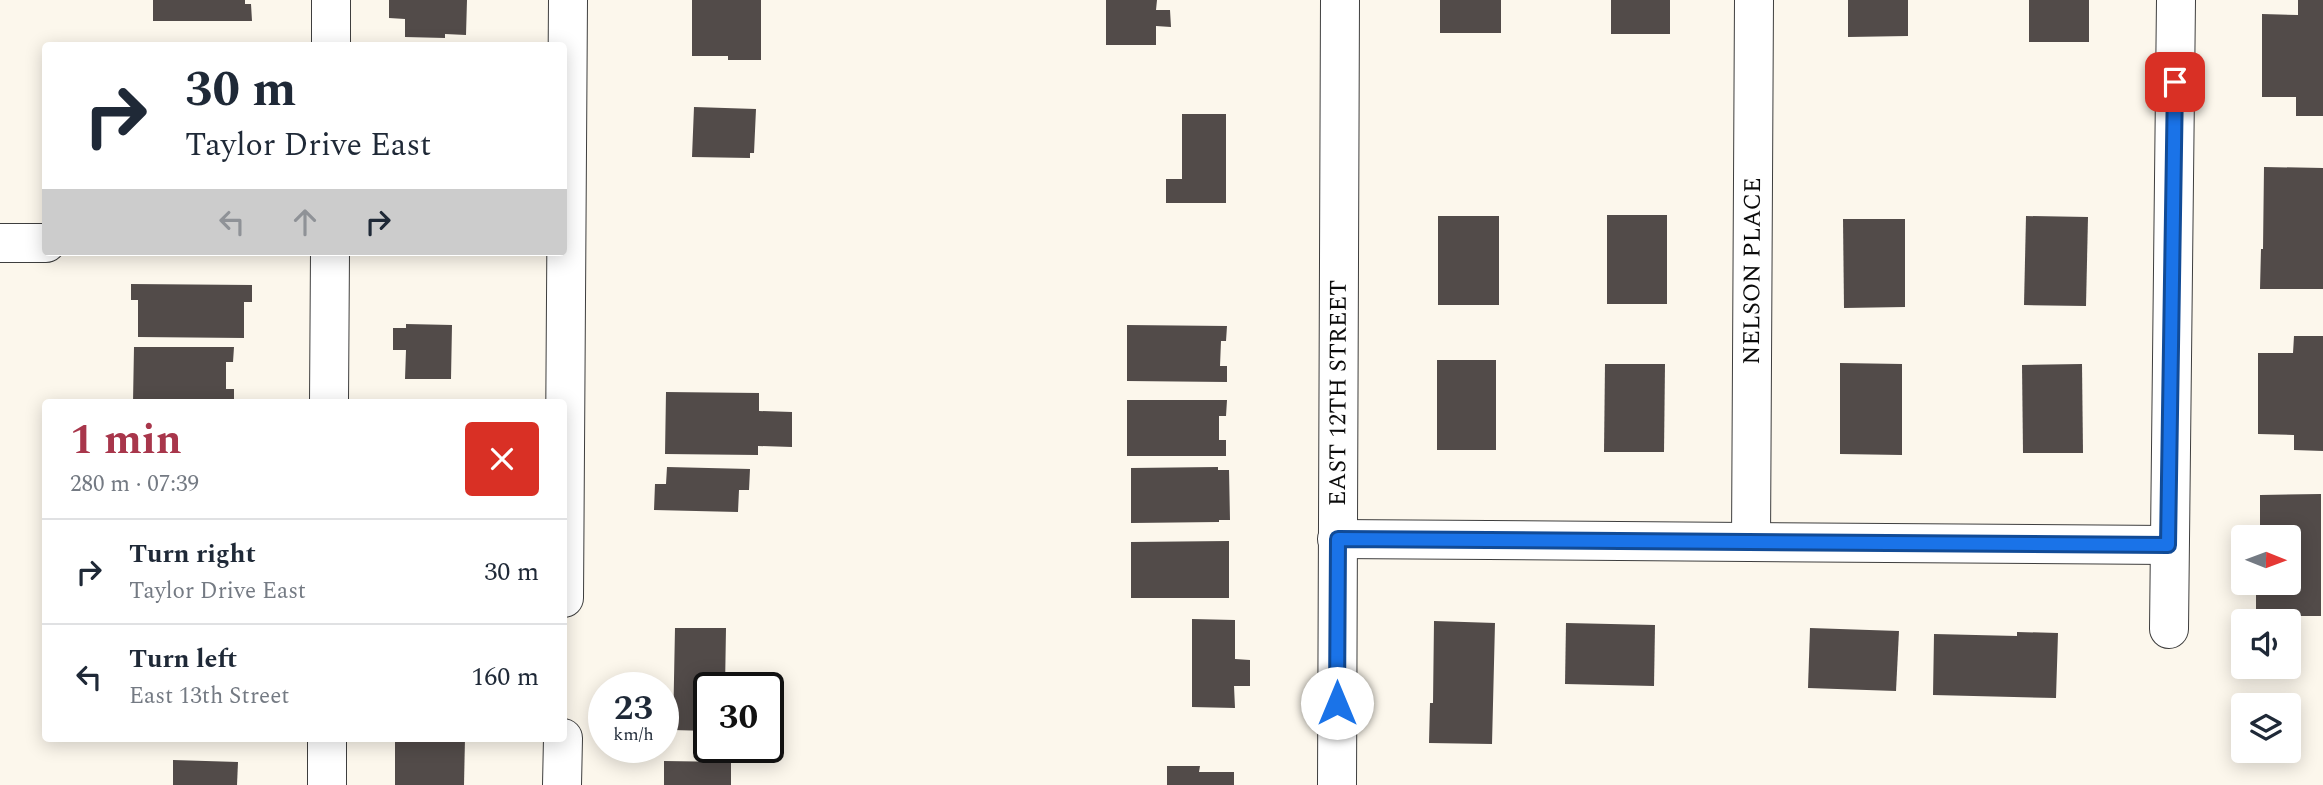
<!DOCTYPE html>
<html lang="en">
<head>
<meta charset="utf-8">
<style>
  :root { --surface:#fff; --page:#f6f6f7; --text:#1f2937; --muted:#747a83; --line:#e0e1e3; --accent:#a8364b }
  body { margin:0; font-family:Spectral,serif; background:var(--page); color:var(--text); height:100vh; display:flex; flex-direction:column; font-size:26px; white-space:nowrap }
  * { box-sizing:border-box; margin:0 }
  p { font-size:23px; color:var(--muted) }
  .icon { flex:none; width:38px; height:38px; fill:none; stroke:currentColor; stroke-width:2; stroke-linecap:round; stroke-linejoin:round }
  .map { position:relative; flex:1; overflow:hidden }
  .side { position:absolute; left:42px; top:399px; width:525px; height:343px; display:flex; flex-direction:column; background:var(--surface); border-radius:7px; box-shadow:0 4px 18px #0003 }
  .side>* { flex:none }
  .guide { position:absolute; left:42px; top:42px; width:525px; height:214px; border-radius:7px; box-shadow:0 4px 18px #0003; background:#fff; color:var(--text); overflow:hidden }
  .needle { width:46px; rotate:91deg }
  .buttons { position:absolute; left:2231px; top:525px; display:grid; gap:14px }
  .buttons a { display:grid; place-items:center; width:70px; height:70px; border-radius:7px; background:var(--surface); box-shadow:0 4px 18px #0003; font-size:35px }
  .speed { position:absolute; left:588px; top:672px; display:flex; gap:14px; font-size:35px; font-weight:700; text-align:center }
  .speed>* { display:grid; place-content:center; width:91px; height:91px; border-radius:50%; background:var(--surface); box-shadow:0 4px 18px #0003; line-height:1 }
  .speed small { font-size:18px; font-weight:400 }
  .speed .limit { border:4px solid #111; border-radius:10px; background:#fff; color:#111 }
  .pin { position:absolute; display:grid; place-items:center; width:60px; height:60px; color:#fff; margin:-30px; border-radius:14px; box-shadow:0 4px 10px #0006 }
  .me { position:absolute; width:77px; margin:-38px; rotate:0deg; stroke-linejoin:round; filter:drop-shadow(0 0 5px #0008) }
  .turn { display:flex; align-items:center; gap:24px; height:147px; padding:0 28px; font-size:32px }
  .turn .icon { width:91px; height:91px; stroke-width:2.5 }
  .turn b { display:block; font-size:49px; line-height:60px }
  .lanes { display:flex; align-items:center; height:66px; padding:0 28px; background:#0003; justify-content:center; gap:35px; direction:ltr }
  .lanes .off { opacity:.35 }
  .round { display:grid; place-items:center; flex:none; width:74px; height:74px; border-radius:7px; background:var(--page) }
  .headline { display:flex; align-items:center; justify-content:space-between; height:119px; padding:0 28px }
  h1 { font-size:42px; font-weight:700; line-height:52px; color:var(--accent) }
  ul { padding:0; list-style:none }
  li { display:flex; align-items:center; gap:21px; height:105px; padding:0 28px; border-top:2px solid var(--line) }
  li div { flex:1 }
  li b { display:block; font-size:26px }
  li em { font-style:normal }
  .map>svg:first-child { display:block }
  .building { fill:#524b49 }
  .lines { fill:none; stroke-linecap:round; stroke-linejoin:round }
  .minor-casing { stroke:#3e3e3e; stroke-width:40 }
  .minor { stroke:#fff; stroke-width:38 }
  .route-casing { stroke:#114b97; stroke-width:18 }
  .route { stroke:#1a73e8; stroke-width:12 }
  .labels { text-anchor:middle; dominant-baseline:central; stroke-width:7; stroke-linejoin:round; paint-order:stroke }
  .street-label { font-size:24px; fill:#0b0b0b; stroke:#fff }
</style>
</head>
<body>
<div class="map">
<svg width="2323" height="785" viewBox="0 0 2323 785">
  <rect width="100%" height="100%" fill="#fcf7ec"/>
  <g class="building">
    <path d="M153 0H245V4H251L252 21H153Z"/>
    <path d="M389 0H467L466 35 445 34V38L405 37V19L389 18Z"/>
    <path d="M692 0H761V60H728V56H692Z"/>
    <path d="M1106 0H1157L1156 10H1170L1171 27 1156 26V45H1106Z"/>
    <rect x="1440" y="0" width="61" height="33"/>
    <rect x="1611" y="0" width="59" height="34"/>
    <path d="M1848 0H1908V36L1848 37Z"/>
    <rect x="2029" y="0" width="60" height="42"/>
    <path d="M2298 0H2323V116H2296V97H2262V14L2298 15Z"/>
    <path d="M694 107 756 109 754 153H750V158L692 157Z"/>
    <path d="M1182 114H1226V203H1166V179H1182Z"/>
    <path d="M2264 167 2323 168V289H2260L2261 249H2263Z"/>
    <rect x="1607" y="215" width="60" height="89"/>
    <rect x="1438" y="216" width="61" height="89"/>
    <path d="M2026 216 2088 217 2086 306 2024 305Z"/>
    <path d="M1843 219H1905V307L1844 308Z"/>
    <path d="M131 284 252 285V302H244V338L138 337V300H131Z"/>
    <path d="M406 324 452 325 451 379H405L406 350H393V328H406Z"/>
    <path d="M1127 325 1227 326 1226 341H1221L1220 366H1227V382L1127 381Z"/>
    <path d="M2294 336H2323V451L2294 450V435L2258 434V353H2293Z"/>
    <path d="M134 347H234L233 362H226V389H234V402H133Z"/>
    <rect x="1437" y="360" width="59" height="90"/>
    <path d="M1840 363 1902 364V455L1840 454Z"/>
    <path d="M1605 364H1665L1664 452H1604Z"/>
    <path d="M2082 364 2083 453H2023L2022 365Z"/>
    <path d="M666 392 759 393V411L792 412V447L758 446V455L665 454Z"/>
    <path d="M1127 400H1227L1226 416H1219V440H1226V456H1127Z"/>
    <path d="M667 467 750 469 749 490H739L738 512 654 510 655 484H666Z"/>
    <path d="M1218 467V470H1229L1230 520H1219V522L1131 523V468Z"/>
    <path d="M2321 494V616H2256V583H2289V537H2260V495Z"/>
    <path d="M1229 541V598H1131V542Z"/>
    <path d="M1192 619 1235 620V659L1250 660V686H1234L1235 708 1192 707Z"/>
    <path d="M1434 621 1495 623 1492 744 1429 743 1430 703H1433Z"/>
    <path d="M1566 623 1655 625 1654 686 1565 684Z"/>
    <path d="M675 628H726L725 688H709V731L673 730Z"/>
    <path d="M1810 628 1899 631 1896 691 1808 688Z"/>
    <path d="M2017 632 2058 633 2056 698 1933 695 1934 634 2017 636Z"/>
    <path d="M395 738H465L464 785H395Z"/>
    <path d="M173 760 238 762 237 785H173Z"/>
    <path d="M664 761 731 762V785H664Z"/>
    <path d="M1167 766H1200L1199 772H1234V785H1167Z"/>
  </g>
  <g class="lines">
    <defs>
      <g id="minor">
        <path d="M331 46V0"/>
        <path d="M0 243H46"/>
        <path d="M329 402 330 252"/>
        <path d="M1337 539 2168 545"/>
        <path id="s1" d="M1751 542 1754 0"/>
        <path d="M564 598 568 0"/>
        <path d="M2169 629 2176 0"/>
        <path d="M327 785V738"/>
        <path d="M562 785 563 738"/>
        <path id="s2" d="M1337 785 1340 0"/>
      </g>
    </defs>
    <use href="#minor" class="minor-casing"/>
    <use href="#minor" class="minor"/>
  </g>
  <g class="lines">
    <defs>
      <path id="route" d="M1337 703 1338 539 2168 545 2175 82"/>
    </defs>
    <use href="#route" class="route-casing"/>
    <use href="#route" class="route"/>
  </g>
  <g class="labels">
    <g class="street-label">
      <text stroke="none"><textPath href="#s1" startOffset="271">NELSON PLACE</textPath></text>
      <text stroke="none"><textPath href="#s2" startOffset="392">EAST 12TH STREET</textPath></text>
    </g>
  </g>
</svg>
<div class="buttons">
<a><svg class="needle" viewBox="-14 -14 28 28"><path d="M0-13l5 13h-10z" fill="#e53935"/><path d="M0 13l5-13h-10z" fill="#747a83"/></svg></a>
<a><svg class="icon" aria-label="sound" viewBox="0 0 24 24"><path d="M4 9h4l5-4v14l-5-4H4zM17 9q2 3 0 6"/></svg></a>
<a><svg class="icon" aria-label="layers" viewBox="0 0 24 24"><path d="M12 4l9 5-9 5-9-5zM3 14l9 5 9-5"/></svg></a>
</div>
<div class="speed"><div>23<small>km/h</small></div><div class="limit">30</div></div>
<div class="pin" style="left:2175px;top:82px;background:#d93025"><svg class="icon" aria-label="arrive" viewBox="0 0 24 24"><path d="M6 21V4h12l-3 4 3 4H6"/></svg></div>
<svg class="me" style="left:1337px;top:703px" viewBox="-20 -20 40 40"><circle r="19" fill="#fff"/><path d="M0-13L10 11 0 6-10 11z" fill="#1a73e8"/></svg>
<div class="guide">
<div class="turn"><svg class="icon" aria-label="right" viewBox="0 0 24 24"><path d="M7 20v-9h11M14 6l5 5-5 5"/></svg><div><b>30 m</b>Taylor Drive East</div></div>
<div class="lanes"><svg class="icon off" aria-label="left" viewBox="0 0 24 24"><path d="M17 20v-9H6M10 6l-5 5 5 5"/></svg><svg class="icon off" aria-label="ahead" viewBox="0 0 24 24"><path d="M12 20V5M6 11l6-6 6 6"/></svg><svg class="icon" aria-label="right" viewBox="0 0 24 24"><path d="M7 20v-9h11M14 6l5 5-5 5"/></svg></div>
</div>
<section class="side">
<div class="headline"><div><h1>1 min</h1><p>280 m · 07:39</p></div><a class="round" style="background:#d93025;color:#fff"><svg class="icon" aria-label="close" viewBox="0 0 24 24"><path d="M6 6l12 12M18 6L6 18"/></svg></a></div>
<ul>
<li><svg class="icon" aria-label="right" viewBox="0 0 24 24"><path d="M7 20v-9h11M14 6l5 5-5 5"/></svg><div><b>Turn right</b><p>Taylor Drive East</p></div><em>30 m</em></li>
<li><svg class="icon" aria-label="left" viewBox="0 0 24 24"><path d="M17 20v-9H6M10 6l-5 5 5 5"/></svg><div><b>Turn left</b><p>East 13th Street</p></div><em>160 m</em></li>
</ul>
</section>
</div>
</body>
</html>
